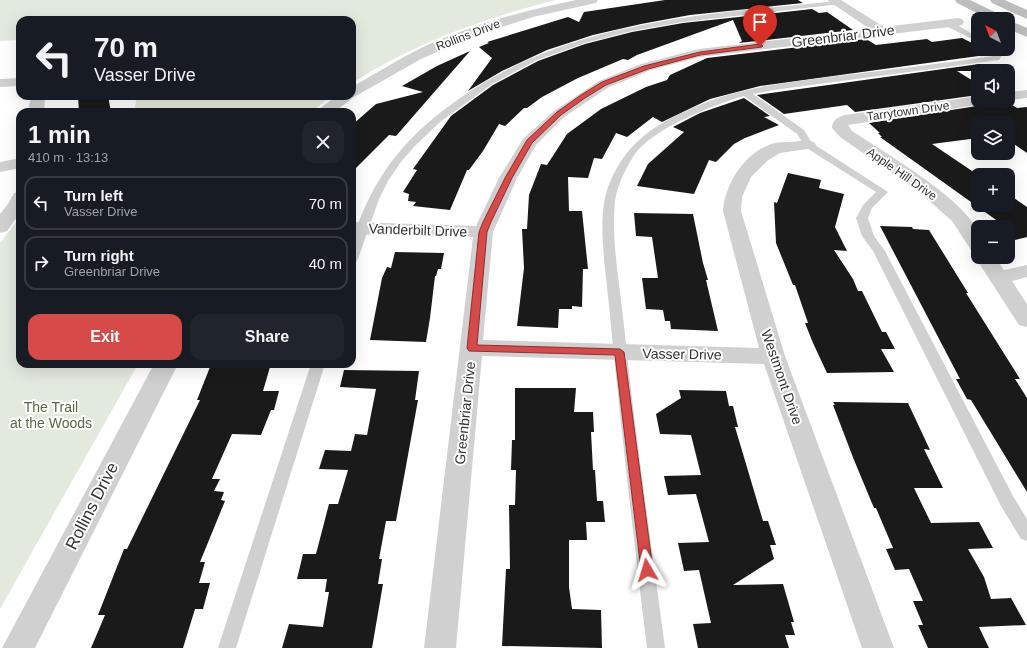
<!DOCTYPE html>
<html lang="en">
<head>
<meta charset="utf-8">
<style>
  :root { --surface:#171b24; --page:#20242c; --text:#f1f3f6; --muted:#9ea1a6; --line:#363941; --accent:#d64a49 }
  body { margin:0; font-family:Helvetica,sans-serif; background:var(--page); color:var(--text); height:100vh; display:flex; flex-direction:column; font-size:15px; white-space:nowrap }
  * { box-sizing:border-box; margin:0 }
  p { font-size:13px; color:var(--muted) }
  .icon { flex:none; width:22px; height:22px; fill:none; stroke:currentColor; stroke-width:2; stroke-linecap:round; stroke-linejoin:round }
  .map { position:relative; flex:1; overflow:hidden }
  .panel { position:absolute; left:16px; top:108px; width:340px; height:260px; display:flex; flex-direction:column; background:var(--surface); border-radius:12px; box-shadow:0 4px 16px #0002 }
  .panel>* { flex:none }
  .hud { position:absolute; left:16px; top:16px; width:340px; height:84px; border-radius:12px; box-shadow:0 4px 16px #0002; background:#171b24; color:var(--text); overflow:hidden }
  .needle { width:26px; rotate:318deg }
  .controls { position:absolute; left:971px; top:12px; display:grid; gap:8px }
  .controls a { display:grid; place-items:center; width:44px; height:44px; border-radius:8px; background:var(--surface); box-shadow:0 4px 16px #0002; font-size:20px }
  .pin { position:absolute; display:grid; place-items:center; width:34px; height:34px; color:#fff; margin:-41px -17px; border-radius:50% 50% 50% 0; rotate:-45deg; box-shadow:0 0 4px #0007 }
  .pin .icon { rotate:45deg }
  .me { position:absolute; width:44px; margin:-22px; rotate:353deg; stroke-linejoin:round; filter:drop-shadow(0 0 3px #0008) }
  .turn { display:flex; align-items:center; gap:14px; height:84px; padding:0 12px; font-size:18px }
  .turn .icon { width:52px; height:52px; stroke-width:2.5 }
  .turn b { display:block; font-size:28px; line-height:34px }
  .round { display:grid; place-items:center; flex:none; width:42px; height:42px; border-radius:12px; background:var(--page) }
  .summary { display:flex; align-items:center; justify-content:space-between; height:68px; padding:0 12px }
  h1 { font-size:24px; font-weight:800; line-height:30px }
  .primary-button { display:flex; gap:8px; margin-top:auto; padding:8px 12px }
  .primary-button a { flex:1; height:46px; border-radius:12px; background:var(--accent); color:#fff; font-size:16px; font-weight:800; line-height:46px; text-align:center }
  .primary-button a+a { background:var(--page); color:var(--text) }
  ul { padding:0; list-style:none }
  li { display:flex; align-items:center; gap:12px; height:54px; margin:0 8px 6px; padding:0 4px; border:2px solid var(--line); border-radius:12px }
  li div { flex:1 }
  li b { display:block; font-size:15px }
  li em { font-style:normal }
  .map>svg:first-child { display:block }
  .green { fill:#e2e9dd }
  .building { fill:#1a1a1a }
  .lines { fill:none; stroke-linecap:round; stroke-linejoin:round }
  .lane { fill:#d0d0d0; fill-rule:evenodd }
  .street { fill:#d0d0d0; fill-rule:evenodd }
  .secondary { fill:#bdbdbd; fill-rule:evenodd }
  .route { fill:#d64a49; stroke:#8b302f }
  .labels { text-anchor:middle; dominant-baseline:central; stroke-width:4; stroke-linejoin:round; paint-order:stroke }
  .far-street-label { font-size:12px; fill:#333; stroke:#fff }
  .street-label { font-size:14px; fill:#333; stroke:#fff }
  .park-label { font-size:14px; fill:#536b43; stroke:#fff }
  .near-street-label { font-size:17px; fill:#333; stroke:#fff }
</style>
</head>
<body>
<div class="map">
<svg width="1027" height="648" viewBox="0 0 1027 648">
  <rect width="100%" height="100%" fill="#fff"/>
  <g class="green">
    <path d="M0 0H556C485 18 414 43 352 83V20H20V40L0 41Z"/>
    <path d="M137 96H331L311 112H134Z"/>
    <path d="M20 217V364H138L0 609V243Z"/>
  </g>
  <g class="building">
    <path d="M665 0H798L803 3 690 15 641 24 593 35 547 50 502 71 468 91 492 58 479 47 489 43 487 42 568 17 579 22 584 12Z"/>
    <path d="M812 9 819 13 827 12 853 30 739 43 742 41 733 20 637 55 628 60 623 59 578 78 542 97 527 108H524L505 126 499 124 483 151 469 170H467L450 210 413 206 416 202 408 201 409 194 403 192 417 170 413 169 451 116 493 85 538 61 585 44 632 32 683 23Z"/>
    <path d="M962 38 978 46V49H983L993 54 760 86 710 99 662 122 653 117 627 137 616 133 602 159 594 158 588 178 568 177 569 211H582L588 269H583L582 307 572 306V309H559L558 328 517 326 524 268 522 229H527L529 195 541 164 547 165 567 134 601 109 646 87 667 80 670 75 707 58 866 39 876 45 927 39 932 42Z"/>
    <path d="M470 51 396 136 389 135 352 172V125L376 104 423 92 402 86 437 66Z"/>
    <path d="M979 64 991 71H957L978 84V95L855 112 847 105 784 114 757 95Z"/>
    <path d="M78 96H108L111 112H79Z"/>
    <path d="M744 98 770 116 764 117 779 125 745 138 734 144 716 162 709 160 694 194 637 186 648 164 684 132 673 127 700 113Z"/>
    <path d="M988 101H1006L1017 108 1027 107V153L1008 140V123H978V138L932 144 978 175V205H1008V194L1027 207V237L1015 240 1008 235V227H1006L880 137H882L878 133H880L869 123 983 105Z"/>
    <path d="M788 173 821 180 819 188 844 194 835 227 847 251 834 250 853 279 858 291H862L882 332H886L895 349H881L894 372 827 373 813 343 805 323H808L795 285H793L776 243 774 202 777 203Z"/>
    <path d="M634 213 693 214 703 263 708 280H706L718 331 671 329 670 321H665L663 310 646 309 642 278H658L652 237 636 236Z"/>
    <path d="M880 226 912 227 913 229 929 230 968 293H966L1020 379H1015L1027 398V492L971 400 967 399 956 379H960Z"/>
    <path d="M395 252 444 253 441 269H438L436 276H435L430 318 426 342 370 340 382 278 387 267 391 268Z"/>
    <path d="M210 367H270L263 391H279L274 410H271L261 435 232 434 212 479H220L214 491 224 492 221 500 225 501 200 562H205L199 583H210L203 609H195L183 648H91L105 615H98L124 549H127L200 400H197Z"/>
    <path d="M344 370 419 371 415 400H418L396 521H386L379 559H382L378 584H383L372 648H282L289 624 323 627 329 592H325L327 579H297L303 554H316L329 504H338L348 470 319 469 325 450 351 451 355 434 367 435 376 389 340 387Z"/>
    <path d="M515 388H576L574 412H593L594 432H591L593 470H595L597 501H603L605 522H586L587 540H569V587L572 609 601 610 602 648 502 646 506 569H510L509 505H515L516 470H511L512 440H515Z"/>
    <path d="M679 390 726 391 729 406H733L738 427H735L763 521H768L776 545H770L774 559 733 585 783 584 794 622H791L795 635H785L789 648H698L693 624 711 623 699 570 684 571 678 543 709 542 696 494 668 495 664 476 701 475 691 435 660 434 656 414 681 398Z"/>
    <path d="M833 402 908 403 930 450 924 449 943 488H914L931 523 979 522 993 548 968 549 984 577 991 599 1011 598 1026 625 979 627 989 648H928L918 625H923L913 601H923L909 569 895 570 886 549 893 548 876 508H874L854 460 833 405H835Z"/>
  </g>
  <g class="lines">
    <g class="lane">
      <path d="M838 1 842 3 840 4 683 22 632 31 585 43 537 60 492 84 440 122 415 146 400 163 388 181 379 199 358 259 356 262 352 263C352 256 351 248 352 241 353 236 356 230 358 224 367 200 379 177 396 156 414 133 436 115 460 98 571 20 707 14 838 1Z"/>
      <path d="M944 21H950L978 37V42L944 25Z"/>
      <path d="M991 49H999L1003 54 999 60 774 90 753 94 804 130 812 143 888 192 872 208 868 218 874 236 885 251 1013 496 1027 519V541L1021 539 1001 506 873 251 862 236 856 218 863 205 876 192 805 147 797 134 744 96C713 105 650 129 633 157 625 170 617 186 615 201 611 242 620 285 624 326 635 434 651 541 665 648H647C633 534 620 420 609 306 606 272 597 221 607 190 623 145 652 125 695 107 737 88 783 83 829 77 884 70 939 64 993 56L995 54Z"/>
      <path d="M311 364H325L236 648H218Z"/>
    </g>
    <g class="street">
      <path d="M576 0H598L596 3 533 17 471 37 421 59 354 97 334 112H316L319 109 337 96H352V87C375 74 397 60 421 48 470 25 523 11 576 0Z"/>
      <path d="M827 0H841L884 27 958 18 962 19 964 22 962 25 958 26 700 57 651 70 609 87 564 117 536 145 517 178 493 232 483 340 759 348 723 211C725 184 744 154 771 144 778 142 785 142 792 142 800 141 807 140 814 142L816 145 814 148 780 153 767 161 751 177 742 197 741 211 785 356 894 648H862L764 364 482 356 456 648H424L473 237 352 234V222L476 226 499 178 523 139 554 111 599 81 641 64 699 49 870 29Z"/>
      <path d="M20 78V86L0 87V79Z"/>
      <path d="M1027 90V98L1008 100V92Z"/>
      <path d="M31 96H45L44 112H28Z"/>
      <path d="M978 96V101H986L983 104 848 125 852 131C882 151 965 199 977 231 980 236 978 246 978 252L971 250 952 221 918 191 840 137 832 128C832 120 838 117 845 115Z"/>
      <path d="M20 158V168L0 172V162Z"/>
      <path d="M20 192V213L7 231 0 233V214L8 204 14 193Z"/>
      <path d="M978 253V257H995L1004 270 1027 265V277L1012 281 1027 304V327L1019 325 975 257Z"/>
      <path d="M154 364H178L35 648H2Z"/>
    </g>
    <g class="secondary">
      <path d="M955 0H970L1003 16 1005 19H989L957 3Z"/>
      <path d="M990 0H1005L1027 10V19L992 3Z"/>
      <path d="M1008 20 1027 28V37L1008 29Z"/>
    </g>
  </g>
  <path class="route" d="M760 44 763 46 762 47 700 55 648 69 606 85 585 98 561 115 532 143 512 178 491 222 487 232 477 345 620 349 624 352 653 570 651 574 647 576 642 574 641 570 615 355 469 351 467 348 479 232 483 222 505 178 527 140 557 112 581 95 602 82 644 66 700 52Z"/>
  <g class="labels">
    <g class="far-street-label">
      <text transform="translate(468 35) rotate(-21)">Rollins Drive</text>
      <text transform="translate(908 111) rotate(-8)">Tarrytown Drive</text>
      <text transform="translate(902 174) rotate(35)">Apple Hill Drive</text>
    </g>
    <g class="street-label">
      <text transform="translate(843 36) rotate(-7)">Greenbriar Drive</text>
      <text transform="translate(418 230) rotate(2)">Vanderbilt Drive</text>
      <text transform="translate(682 354) rotate(1)">Vasser Drive</text>
      <text transform="translate(782 377) rotate(71)">Westmont Drive</text>
      <text transform="translate(465 413) rotate(-84)">Greenbriar Drive</text>
    </g>
    <g class="park-label">
      <text x="51" y="407">The Trail<tspan x="51" dy="16">at the Woods</tspan></text>
    </g>
    <g class="near-street-label">
      <text transform="translate(92 506) rotate(-63)">Rollins Drive</text>
    </g>
  </g>
</svg>
<div class="controls">
<a><svg class="needle" viewBox="-14 -14 28 28"><path d="M0-13l5 13h-10z" fill="#e53935"/><path d="M0 13l5-13h-10z" fill="#9ea1a6"/></svg></a>
<a><svg class="icon" aria-label="sound" viewBox="0 0 24 24"><path d="M4 9h4l5-4v14l-5-4H4zM17 9q2 3 0 6"/></svg></a>
<a><svg class="icon" aria-label="layers" viewBox="0 0 24 24"><path d="M12 4l9 5-9 5-9-5zM3 14l9 5 9-5"/></svg></a>
<a>+</a>
<a>−</a>
</div>
<div class="pin" style="left:760px;top:46px;background:#d93025"><svg class="icon" aria-label="arrive" viewBox="0 0 24 24"><path d="M6 21V4h12l-3 4 3 4H6"/></svg></div>
<svg class="me" style="left:647px;top:570px" viewBox="-20 -20 40 40"><path d="M0-17L14 15 0 8-14 15z" fill="#d64a49" stroke="#fff" stroke-width="4"/></svg>
<div class="hud">
<div class="turn"><svg class="icon" aria-label="left" viewBox="0 0 24 24"><path d="M17 20v-9H6M10 6l-5 5 5 5"/></svg><div><b>70 m</b>Vasser Drive</div></div>
</div>
<section class="panel">
<div class="summary"><div><h1>1 min</h1><p>410 m · 13:13</p></div><a class="round"><svg class="icon" aria-label="close" viewBox="0 0 24 24"><path d="M6 6l12 12M18 6L6 18"/></svg></a></div>
<ul>
<li><svg class="icon" aria-label="left" viewBox="0 0 24 24"><path d="M17 20v-9H6M10 6l-5 5 5 5"/></svg><div><b>Turn left</b><p>Vasser Drive</p></div><em>70 m</em></li>
<li><svg class="icon" aria-label="right" viewBox="0 0 24 24"><path d="M7 20v-9h11M14 6l5 5-5 5"/></svg><div><b>Turn right</b><p>Greenbriar Drive</p></div><em>40 m</em></li>
</ul>
<div class="primary-button"><a>Exit</a><a>Share</a></div>
</section>
</div>
</body>
</html>
